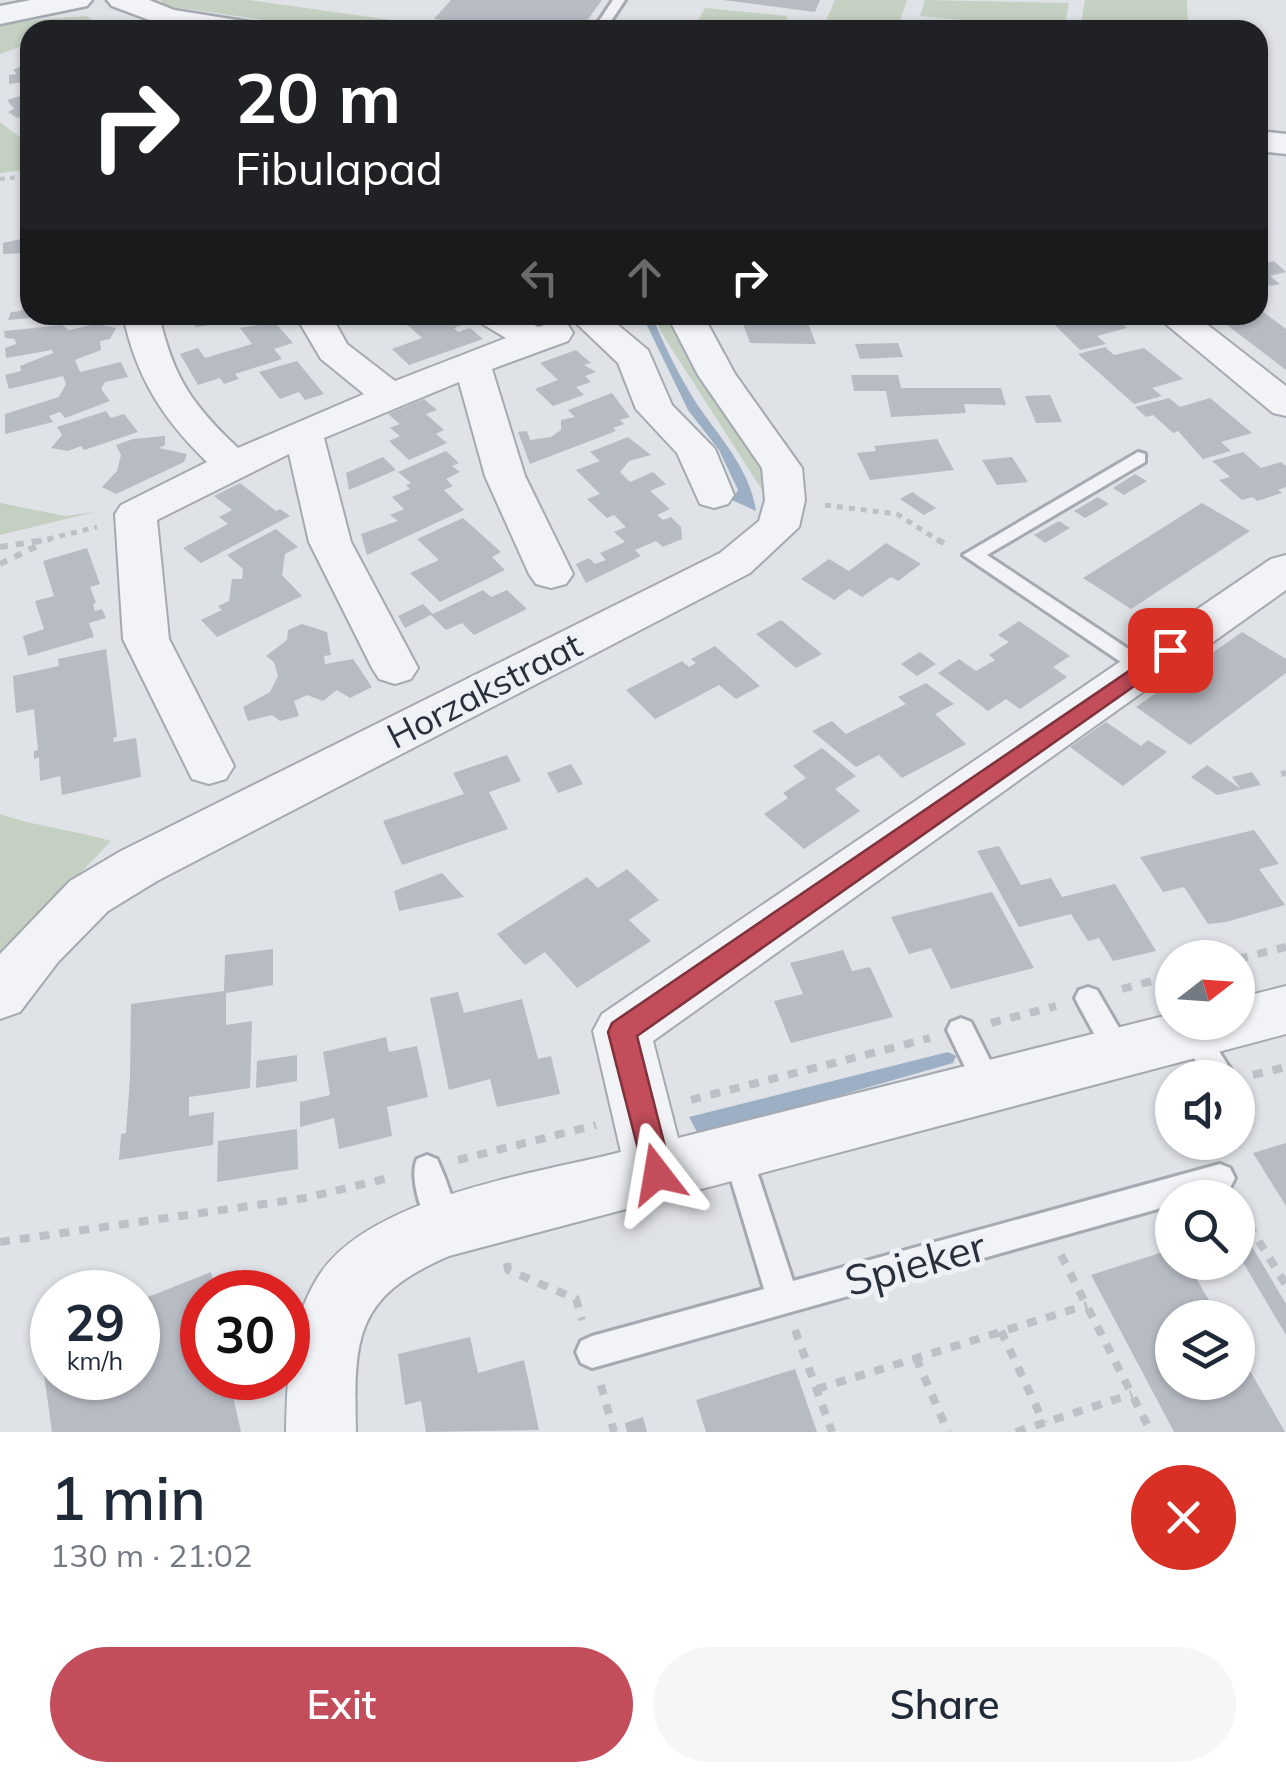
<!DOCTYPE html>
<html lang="en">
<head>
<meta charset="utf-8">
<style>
  :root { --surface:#fff; --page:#f6f6f7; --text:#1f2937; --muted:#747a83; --accent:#c34d5b }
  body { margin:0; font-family:Mulish,sans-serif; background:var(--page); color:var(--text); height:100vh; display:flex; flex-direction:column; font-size:38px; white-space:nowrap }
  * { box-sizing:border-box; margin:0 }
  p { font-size:32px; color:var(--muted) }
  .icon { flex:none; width:55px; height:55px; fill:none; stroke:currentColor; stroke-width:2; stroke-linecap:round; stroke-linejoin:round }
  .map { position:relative; height:1432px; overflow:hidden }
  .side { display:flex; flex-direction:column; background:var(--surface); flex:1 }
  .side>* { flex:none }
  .top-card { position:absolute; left:20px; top:20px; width:1248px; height:305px; border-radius:30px; box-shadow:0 2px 8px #0004; background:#202124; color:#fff; overflow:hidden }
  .needle { width:65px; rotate:73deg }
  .buttons { position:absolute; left:1155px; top:940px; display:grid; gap:20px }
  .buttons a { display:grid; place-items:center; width:100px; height:100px; border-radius:50%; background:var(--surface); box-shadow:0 2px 8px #0004; font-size:50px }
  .speed { position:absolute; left:30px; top:1270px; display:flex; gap:20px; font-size:50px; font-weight:700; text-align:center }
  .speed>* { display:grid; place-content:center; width:130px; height:130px; border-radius:50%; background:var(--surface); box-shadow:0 2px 8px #0004; line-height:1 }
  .speed small { font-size:25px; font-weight:400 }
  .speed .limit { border:15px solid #d22; background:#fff; color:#111 }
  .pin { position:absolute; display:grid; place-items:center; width:85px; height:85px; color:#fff; margin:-42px; border-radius:20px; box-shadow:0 5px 15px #0006 }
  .me { position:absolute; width:110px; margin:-55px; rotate:346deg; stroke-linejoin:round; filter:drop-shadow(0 0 8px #0008) }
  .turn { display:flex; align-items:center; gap:35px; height:210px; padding:0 50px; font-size:45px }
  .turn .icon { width:130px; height:130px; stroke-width:2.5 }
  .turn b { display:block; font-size:70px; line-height:85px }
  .lanes { display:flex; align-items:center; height:95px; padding:0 50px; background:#0003; justify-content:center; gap:50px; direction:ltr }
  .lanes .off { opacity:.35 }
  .round { display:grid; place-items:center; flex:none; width:105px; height:105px; border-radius:52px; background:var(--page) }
  .overview { display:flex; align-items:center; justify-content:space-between; height:170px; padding:0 50px }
  h1 { font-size:60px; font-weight:600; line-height:75px }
  .action { display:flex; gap:20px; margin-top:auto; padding:20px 50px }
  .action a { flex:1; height:115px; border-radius:60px; background:var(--accent); color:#fff; font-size:40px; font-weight:600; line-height:115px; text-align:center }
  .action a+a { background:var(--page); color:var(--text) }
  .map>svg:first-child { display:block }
  .green { fill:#c4d0c1 }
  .water { fill:#9cafc4 }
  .building { fill:#b7bbc3 }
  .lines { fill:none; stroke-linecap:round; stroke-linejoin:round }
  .service-casing { stroke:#a5a9b1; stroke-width:6 }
  .minor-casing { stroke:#a5a9b1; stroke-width:4 }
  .tertiary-casing { stroke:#a5a9b1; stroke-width:5 }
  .path-far3 { stroke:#bdc0c6; stroke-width:4; stroke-dasharray:5 5; stroke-linecap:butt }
  .path-far2 { stroke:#bdc0c6; stroke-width:5; stroke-dasharray:6 6; stroke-linecap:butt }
  .path-far1 { stroke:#bdc0c6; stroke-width:6; stroke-dasharray:8 8; stroke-linecap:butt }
  .path { stroke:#bdc0c6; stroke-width:8; stroke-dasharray:10 10; stroke-linecap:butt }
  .service { fill:#f1f3f6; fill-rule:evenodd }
  .minor { fill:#f1f3f6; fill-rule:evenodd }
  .tertiary { fill:#f1f3f6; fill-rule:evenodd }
  .route { fill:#c34d5b; stroke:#7f323b; stroke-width:2.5 }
  .labels { text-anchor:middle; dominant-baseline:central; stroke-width:10; stroke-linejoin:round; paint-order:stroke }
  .street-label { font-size:35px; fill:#29303d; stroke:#eef1f5 }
  .near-street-label { font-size:42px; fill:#29303d; stroke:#eef1f5 }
</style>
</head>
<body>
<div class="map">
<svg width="1286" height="1432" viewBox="0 0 1286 1432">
  <rect width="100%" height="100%" fill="#dfe2e7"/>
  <g class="green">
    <path d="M160 0H249L462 30H335L166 6Z"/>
    <path d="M835 0H907L897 30H822Z"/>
    <path d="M925 0 1069 3 1064 29 920 16Z"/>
    <path d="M1085 0H1187L1188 30H1080Z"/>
    <path d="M705 8 787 16H788L781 30 697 22Z"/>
    <path d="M86 16 101 25 158 30H30V43L0 54V23Z"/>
    <path d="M0 122 30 145V169L0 173Z"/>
    <path d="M655 315H692L770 481 764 493 661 332Z"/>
    <path d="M0 503 65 516 95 512 0 535Z"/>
    <path d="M0 814C37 827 74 830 111 841L0 956Z"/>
  </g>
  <g class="water">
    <path d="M642 315H652C663 344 679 375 695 401 718 436 750 468 756 511L732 500 738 490 719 450 688 410Z"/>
    <path d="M948 1052 956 1056 953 1063 722 1129 697 1132 689 1117Z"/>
  </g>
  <g class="building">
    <path d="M451 0H602L580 30H535L434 19Z"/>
    <path d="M723 0H820L815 12Z"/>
    <path d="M25 64 30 65V81L9 84V75L17 74 13 70Z"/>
    <path d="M30 93V114L17 118 8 112 14 109 7 100Z"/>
    <path d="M30 237 27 253 3 254V243Z"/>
    <path d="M1274 261 1286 272 1270 276 1280 284 1270 286 1258 279V265Z"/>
    <path d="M29 287 30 318 8 320 11 312 21 311Z"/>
    <path d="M1258 308 1286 329V370L1214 315H1258Z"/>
    <path d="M194 315H272V317L195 327Z"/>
    <path d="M420 315H451L462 325 454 328 458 332 470 328 483 339 409 365 392 349 422 338 403 321Z"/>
    <path d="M740 315H805L816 344 750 343Z"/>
    <path d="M1045 315H1111L1127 328 1097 336 1106 344 1080 350Z"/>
    <path d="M96 324 116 328 110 339 100 341 101 350 75 360 80 372 121 362 128 377 105 382 101 389 110 401 65 418 60 412 49 416 53 422 5 434V414L59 397 66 384 63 376 9 389 5 375 21 371 20 366 53 353 52 350 6 358 5 348 16 344 15 339 5 338 4 331 62 325 69 330Z"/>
    <path d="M266 324H276L293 343 274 349 282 359 235 374 239 379 224 384 220 378 198 385 180 354 198 348 205 358 252 344 240 328Z"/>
    <path d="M898 343 903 357 860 359 855 344Z"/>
    <path d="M1105 347 1114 355 1144 348 1183 379 1152 388 1162 396 1134 404 1078 354Z"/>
    <path d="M576 350 591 363 584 365 596 372 585 376 591 382 576 387 584 395 553 406 535 389 558 380 540 363Z"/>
    <path d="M297 361 324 394 305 400 299 392 280 399 259 372Z"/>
    <path d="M851 375H898L901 388H1001L1006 405 964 404 966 413 891 417 886 391H854Z"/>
    <path d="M612 393 630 417 620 420 624 424 613 428 616 431 530 464 518 432 527 431 530 440 551 437 561 430V420L575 417 568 410Z"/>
    <path d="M1050 395 1062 422 1036 423 1025 396Z"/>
    <path d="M1169 398 1180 407 1210 398 1252 433 1221 442 1231 451 1203 459 1178 431 1173 433 1153 415 1146 417 1135 407Z"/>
    <path d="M424 399 437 410 426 414 444 430 436 434 447 443 409 460 389 441 400 436 390 428 400 424 388 414Z"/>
    <path d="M106 411 111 418 124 414 138 432 84 450 81 446 68 451 51 448 62 435 57 427Z"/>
    <path d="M165 436V445L159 448 187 454 184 462 116 494 102 487 117 471 121 455 116 445 133 439Z"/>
    <path d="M628 437 651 455 629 461 620 472 630 482 653 472 666 484 650 491 670 509 657 515 663 520 671 517 681 527 682 539 663 547 656 541 635 550 641 556 586 583 576 564 589 558 595 564 606 560 600 553 625 542 614 532 626 527 614 515 607 518 587 499 600 494 576 470 600 461 590 452Z"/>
    <path d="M937 439 954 470 870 480 857 453 876 451 874 446Z"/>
    <path d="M446 451 459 463 452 466 460 472 446 479 453 486 444 490 464 510 367 555 361 534 398 521 390 515 404 509 392 497 410 489 406 485 411 483 398 472Z"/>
    <path d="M1243 452 1261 468 1281 462 1286 466V487L1278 490 1282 493 1257 501 1253 497 1242 500 1219 480 1230 477 1212 461Z"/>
    <path d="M383 457 396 470 349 490 346 473Z"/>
    <path d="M1012 457 1028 482 997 485 982 460Z"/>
    <path d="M1135 474 1147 481 1124 495 1113 488Z"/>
    <path d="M240 483 276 511 280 509 290 516 201 563 183 548 228 524 219 517 232 510 214 496Z"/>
    <path d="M912 492 936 508 924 515 900 499Z"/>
    <path d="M1098 497 1109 504 1085 518 1074 511Z"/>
    <path d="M1202 503 1250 531 1131 609 1083 578Z"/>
    <path d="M463 518 501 552 492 557 505 570 440 602 410 573 439 560 417 539Z"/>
    <path d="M1059 521 1070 528 1045 543 1034 535Z"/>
    <path d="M276 529 298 547 285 554 282 575 302 596 217 637 201 620 222 610 218 606 229 601 232 579H242L243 569 227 555Z"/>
    <path d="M886 543 921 564 898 581 891 577 862 597 849 589 834 600 801 579 829 559 849 571Z"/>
    <path d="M87 548 100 584 90 587 96 603 93 604 95 611 102 609 106 618 89 623 94 637 28 656 23 636 44 629 35 601 54 596 43 561Z"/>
    <path d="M483 590 491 597 507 590 527 609 474 635 462 623 446 630 431 615 405 628 398 616 423 604 433 614Z"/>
    <path d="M781 620 822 654 796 668 756 634Z"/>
    <path d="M1019 621 1070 656 1053 667 1067 677 1020 709 1006 699 988 711 938 673 959 659 976 671 995 660 989 655 1009 642 998 635Z"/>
    <path d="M302 624 327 632 331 655 324 656 325 664 353 659 372 687 350 698 337 690 323 701 307 695 294 701 299 716 280 721 272 715 248 721 243 707 270 692 278 676 274 662 266 656 287 640 288 630Z"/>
    <path d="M1242 632 1286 659V673L1190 745 1136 707Z"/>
    <path d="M715 646 760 686 736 699 719 685 655 719 626 690 682 661 689 667 696 663 691 659Z"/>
    <path d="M106 649 117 737 113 738 114 742 136 738 141 777 62 795 60 776 40 781 39 757 34 759V751L38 750 34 709 16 713 13 676 59 666 58 659Z"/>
    <path d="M920 652 936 664 917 676 901 664Z"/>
    <path d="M926 683 954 704 935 714 966 744 902 778 879 755 856 767 812 731 832 721 846 734 906 704 898 697Z"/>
    <path d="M1106 722 1141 746 1148 740 1167 752 1123 786 1070 747Z"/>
    <path d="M822 748 856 776 835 789 860 811 804 849 764 814 788 798 783 793 806 778 793 766Z"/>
    <path d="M507 755 521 781 489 792 508 829 402 865 383 821 464 794 453 773Z"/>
    <path d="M571 764 583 784 558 793 547 773Z"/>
    <path d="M1207 765 1241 789 1232 777 1252 772 1261 785 1217 795 1191 777Z"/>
    <path d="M1254 830 1279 864 1259 869 1285 905 1226 922 1208 924 1184 887 1163 892 1140 857Z"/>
    <path d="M999 846 1021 885 1051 878 1062 897 1115 884 1156 951 1113 961 1099 938 1088 941 1071 914 1019 927 977 851Z"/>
    <path d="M627 869 659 900 629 920 651 941 577 988 545 952 525 965 497 934 587 877 598 888Z"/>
    <path d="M442 873 464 897 399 911 394 891Z"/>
    <path d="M992 892 1034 968 951 989 931 948 909 954 891 917Z"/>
    <path d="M273 949V985L226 993V1025L252 1021 250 1088 189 1097V1116L214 1112 213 1145 119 1160 121 1134 126 1133 130 1078 131 1004 224 991 225 955Z"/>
    <path d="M843 950 852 971 870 967 893 1017 791 1043 774 1001 803 994 790 963Z"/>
    <path d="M458 992 464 1013 522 999 538 1059 551 1056 560 1094 497 1107 490 1079 449 1090 430 998Z"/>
    <path d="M386 1037 389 1052 417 1046 428 1097 387 1107 392 1136 339 1149 334 1118 300 1127V1102L330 1095 323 1052Z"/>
    <path d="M297 1055V1081L256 1088 257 1061Z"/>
    <path d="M297 1129 298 1169 217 1182 218 1141Z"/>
    <path d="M1286 1143V1206L1253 1153Z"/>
    <path d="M1238 1223 1286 1304V1335L1238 1254Z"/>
    <path d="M1172 1249V1262H1187L1219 1318H1172V1382H1238V1350L1285 1432H1174L1091 1275Z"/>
    <path d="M211 1272 216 1292H202V1378H229L241 1432H52L39 1338 52 1333V1378H138V1301Z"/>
    <path d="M470 1337 478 1373 524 1360 539 1430 426 1432 421 1401 405 1405 398 1354Z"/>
    <path d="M795 1369 817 1432H706L696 1400Z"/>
    <path d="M643 1417 647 1432H627L625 1423Z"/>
  </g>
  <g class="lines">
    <defs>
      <g id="service">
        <path d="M613 0H625L605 30H593Z"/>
        <path d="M1138 452 1145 454V462L987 555 1151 664 1154 669 1143 677 963 555Z"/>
        <path d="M1088 987 1097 990 1129 1045 1133 1053 1129 1061 1119 1065 1109 1061 1079 1006 1075 998 1079 990Z"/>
        <path d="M961 1018 971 1022 999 1078 1003 1087 999 1096 989 1099 979 1096 947 1030 951 1022Z"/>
        <path d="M1192 1022 1203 1026 1236 1078H1206L1179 1034 1183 1026Z"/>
        <path d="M737 1140 747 1144 751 1153 793 1281 1220 1164 1230 1168 1235 1178 1230 1188C1210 1195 1194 1198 1172 1198V1205L592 1368 581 1363 576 1352 581 1341 592 1336 764 1289 723 1153 727 1144Z"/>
        <path d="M427 1155 437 1159C446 1179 462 1217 454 1237L443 1241 432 1237C424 1218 408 1179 417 1159Z"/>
      </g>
      <g id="minor">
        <path d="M123 315H159C173 377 192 405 238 448L364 394 321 359 295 315H331L347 344 395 381 506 338 479 322 473 315H517L538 327 555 322 568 325 573 333 568 341 492 369 525 476 573 574 566 584 551 588 536 584 529 574 485 476 459 382 324 438 351 542 418 668 411 679 395 684 379 679 372 668 309 542 289 454 157 520 169 639 234 766 226 779 209 784 192 779 123 639 115 514 121 505 207 462C162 418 136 377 123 315Z"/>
        <path d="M578 315H606L648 350 672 405 715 449 734 495 728 504 714 508 700 504 677 453 636 409 618 363 574 321Z"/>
        <path d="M667 315H703L735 374 802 468 805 500 799 527 750 573 157 881 108 911 58 962 20 1012 0 1019V954L70 881 121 851 720 553 759 521 765 500 762 468 698 375Z"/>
        <path d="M1155 315H1195L1286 386V416L1273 413Z"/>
        <path d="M1286 555V590L653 1041 678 1138 1172 1014V1022H1238V998L1286 986V1034L449 1256C354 1297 354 1338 356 1432H286C287 1379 289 1323 318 1277 368 1197 534 1174 621 1152L593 1031 602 1014 1271 559Z"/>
      </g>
      <g id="tertiary">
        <path d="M31 0H92L87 6 0 24V6Z"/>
        <path d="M107 0H149L174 10 256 23 260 30 168 27 112 6Z"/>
        <path d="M1258 131 1286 134V154L1258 151Z"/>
      </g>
    </defs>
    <use href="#service" class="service-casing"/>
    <use href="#minor" class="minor-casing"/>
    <use href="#tertiary" class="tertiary-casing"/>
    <path class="path-far3" d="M0 179 30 176"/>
    <g class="path-far2">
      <path d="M825 505 897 514 941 542"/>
      <path d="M36 542 97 527"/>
    </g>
    <g class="path-far1">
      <path d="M937 539 948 546"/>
      <path d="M0 547 51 539"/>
      <path d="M0 564 43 543"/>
      <path d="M1281 774 1286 773"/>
    </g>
    <g class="path">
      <path d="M1238 959 1286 947"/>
      <path d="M1122 989 1172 976"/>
      <path d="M991 1023 1056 1006"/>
      <path d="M1253 1075 1286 1067"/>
      <path d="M691 1100 930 1038"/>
      <path d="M458 1160 596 1125"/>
      <path d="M1238 1207 1286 1285"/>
      <path d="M0 1242 305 1198 393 1177"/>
      <path d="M1061 1255 1151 1432"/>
      <path d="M507 1263 508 1270 576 1299 582 1320"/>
      <path d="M795 1330 832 1432"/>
      <path d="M1001 1331 1044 1423"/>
      <path d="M916 1358 948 1432"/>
      <path d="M601 1385 614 1432"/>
      <path d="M817 1389 1087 1305"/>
      <path d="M1016 1432 1132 1394"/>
    </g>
    <use href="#service" class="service"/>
    <use href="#minor" class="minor"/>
    <use href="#tertiary" class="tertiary"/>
  </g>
  <path class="route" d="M1170 643 1180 650 1177 656 637 1036 672 1174 667 1184 657 1188 647 1184 608 1032 612 1023Z"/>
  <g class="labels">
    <g class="street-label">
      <text transform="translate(484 690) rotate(-27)">Horzakstraat</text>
    </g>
    <g class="near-street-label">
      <text transform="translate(915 1263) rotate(-15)">Spieker</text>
    </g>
  </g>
</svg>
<div class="buttons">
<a><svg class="needle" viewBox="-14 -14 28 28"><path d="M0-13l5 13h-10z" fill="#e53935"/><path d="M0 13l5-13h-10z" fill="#747a83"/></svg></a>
<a><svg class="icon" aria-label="sound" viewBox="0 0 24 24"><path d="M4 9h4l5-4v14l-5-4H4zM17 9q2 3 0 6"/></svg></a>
<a><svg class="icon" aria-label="search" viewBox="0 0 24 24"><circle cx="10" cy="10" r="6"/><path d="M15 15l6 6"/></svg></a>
<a><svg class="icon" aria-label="layers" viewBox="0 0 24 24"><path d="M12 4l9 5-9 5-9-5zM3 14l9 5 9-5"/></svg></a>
</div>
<div class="speed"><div>29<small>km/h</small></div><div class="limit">30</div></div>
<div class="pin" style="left:1170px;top:650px;background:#d93025"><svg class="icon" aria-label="arrive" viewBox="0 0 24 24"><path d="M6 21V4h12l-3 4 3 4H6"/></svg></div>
<svg class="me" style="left:657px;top:1174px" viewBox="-20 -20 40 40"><path d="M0-17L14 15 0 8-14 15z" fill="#c34d5b" stroke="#fff" stroke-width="4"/></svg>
<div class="top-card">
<div class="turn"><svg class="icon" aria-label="right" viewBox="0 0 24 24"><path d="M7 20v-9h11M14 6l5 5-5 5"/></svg><div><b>20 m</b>Fibulapad</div></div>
<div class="lanes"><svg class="icon off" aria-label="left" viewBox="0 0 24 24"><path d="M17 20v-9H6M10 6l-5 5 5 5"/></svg><svg class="icon off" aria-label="ahead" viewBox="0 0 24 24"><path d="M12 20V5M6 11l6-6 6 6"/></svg><svg class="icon" aria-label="right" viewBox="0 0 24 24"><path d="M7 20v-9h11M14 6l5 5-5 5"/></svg></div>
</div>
</div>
<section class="side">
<div class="overview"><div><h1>1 min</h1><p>130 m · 21:02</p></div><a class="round" style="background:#d93025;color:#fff"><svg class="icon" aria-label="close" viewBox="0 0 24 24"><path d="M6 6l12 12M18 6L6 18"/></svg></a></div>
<div class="action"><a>Exit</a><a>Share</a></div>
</section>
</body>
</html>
